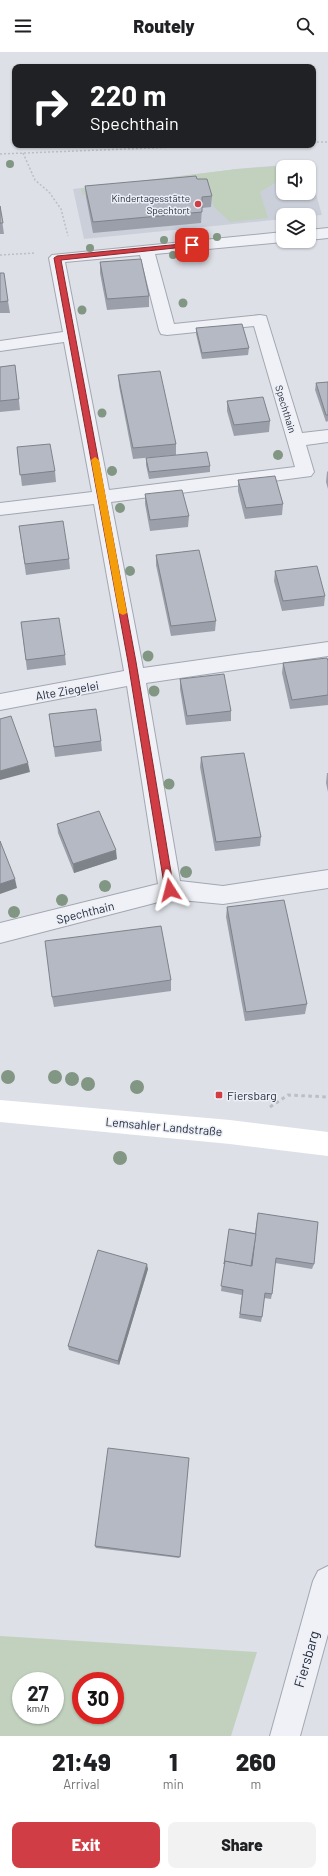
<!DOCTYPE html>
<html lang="en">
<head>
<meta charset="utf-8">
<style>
  :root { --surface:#fff; --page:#f2f2f2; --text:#202124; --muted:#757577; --accent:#d13d45 }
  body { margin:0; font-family:Barlow,sans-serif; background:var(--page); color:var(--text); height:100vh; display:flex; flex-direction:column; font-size:15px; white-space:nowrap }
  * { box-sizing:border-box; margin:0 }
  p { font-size:13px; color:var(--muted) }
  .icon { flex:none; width:22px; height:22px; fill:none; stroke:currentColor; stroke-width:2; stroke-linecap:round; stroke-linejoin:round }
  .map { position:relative; height:1684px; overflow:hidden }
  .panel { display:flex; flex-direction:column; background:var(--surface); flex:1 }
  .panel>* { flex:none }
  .banner { position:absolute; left:12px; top:12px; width:304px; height:84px; border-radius:8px; box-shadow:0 1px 3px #0004; background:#202124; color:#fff; overflow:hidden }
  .controls { position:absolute; left:276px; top:108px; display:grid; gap:8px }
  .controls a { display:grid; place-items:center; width:40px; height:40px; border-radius:8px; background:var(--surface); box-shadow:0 1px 3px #0004; font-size:20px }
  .speed { position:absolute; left:12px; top:1620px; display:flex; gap:8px; font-size:20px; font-weight:700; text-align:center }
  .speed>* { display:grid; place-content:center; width:52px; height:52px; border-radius:50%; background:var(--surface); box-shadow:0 1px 3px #0004; line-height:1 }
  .speed small { font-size:10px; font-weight:400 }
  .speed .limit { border:6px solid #d22; background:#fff; color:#111 }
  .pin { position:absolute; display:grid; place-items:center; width:34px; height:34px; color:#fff; margin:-17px; border-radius:8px; box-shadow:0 2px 6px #0006 }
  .me { position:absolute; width:44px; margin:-22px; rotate:351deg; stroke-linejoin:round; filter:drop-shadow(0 0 3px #0008) }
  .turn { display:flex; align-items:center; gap:14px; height:84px; padding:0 12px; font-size:18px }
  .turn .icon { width:52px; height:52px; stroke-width:2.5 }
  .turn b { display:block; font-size:28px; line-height:34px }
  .eta { display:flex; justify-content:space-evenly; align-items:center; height:68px; text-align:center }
  .eta b { font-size:24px; font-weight:800; line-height:28px }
  .button { display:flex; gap:8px; margin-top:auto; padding:8px 12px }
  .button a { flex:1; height:46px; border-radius:8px; background:var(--accent); color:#fff; font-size:16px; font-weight:800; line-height:46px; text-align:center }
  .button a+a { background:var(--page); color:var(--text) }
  header { display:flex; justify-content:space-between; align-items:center; height:52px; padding:0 12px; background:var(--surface); font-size:18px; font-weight:800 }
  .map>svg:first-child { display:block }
  .built { fill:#cbcfd9 }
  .green { fill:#c1d1be; fill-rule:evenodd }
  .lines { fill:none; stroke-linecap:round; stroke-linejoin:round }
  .street-casing { stroke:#a2a7b1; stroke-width:2 }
  .path-far1 { stroke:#bbbec6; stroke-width:1.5; stroke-dasharray:2 2; stroke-linecap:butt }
  .path { stroke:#bbbec6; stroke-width:3; stroke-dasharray:3.5 3.5; stroke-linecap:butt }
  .street { fill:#f0f1f6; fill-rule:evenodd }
  .secondary { fill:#fff; fill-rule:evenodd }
  .tree { fill:#829684 }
  .wall { fill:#9b9fa9 }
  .shaded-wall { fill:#7e8289 }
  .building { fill:#b4b9c4; stroke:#7e8289 }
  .route { fill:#d13d45; stroke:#88282d }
  .slow { fill:#f59e0b }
  .poi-dot { fill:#d13d45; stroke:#eceff5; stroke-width:1.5 }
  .labels { text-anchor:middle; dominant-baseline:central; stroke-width:3; stroke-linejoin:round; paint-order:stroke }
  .far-poi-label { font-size:10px; fill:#262d3e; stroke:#eceff5; text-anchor:end }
  .far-street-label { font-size:10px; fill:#262d3e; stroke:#eceff5 }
  .street-label { font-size:12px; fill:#262d3e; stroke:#eceff5 }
  .poi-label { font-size:12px; fill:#262d3e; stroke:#eceff5; text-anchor:start }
  .near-street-label { font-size:14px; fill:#262d3e; stroke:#eceff5 }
</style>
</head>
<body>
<header><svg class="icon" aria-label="menu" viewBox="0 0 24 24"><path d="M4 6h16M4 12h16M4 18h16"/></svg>Routely<svg class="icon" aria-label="search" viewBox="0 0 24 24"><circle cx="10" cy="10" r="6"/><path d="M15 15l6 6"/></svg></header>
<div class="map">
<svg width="328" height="1684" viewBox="0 0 328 1684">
  <rect width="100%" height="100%" fill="#dde0e7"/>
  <path class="built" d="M307 111 308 115H283V141H309V118L322 163 309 164V163H283V167L84 187 73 137 237 117Z"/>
  <g class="green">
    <path d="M282 114 283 130 275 131 260 140 268 166 230 170 214 155 208 138 198 133 83 143 81 137 237 117Z"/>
    <path d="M0 1584 257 1600 231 1684H0ZM21 1629H55V1663H21ZM81 1629H115V1663H81Z"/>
  </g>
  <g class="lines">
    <defs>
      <g id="street">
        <path d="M328 176V186L309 188V178Z"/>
        <path d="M283 180V189H285L283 190 155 202 174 272 260 263 266 264 302 381 328 378V390L306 393 314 420 311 424 111 450 143 616 328 590V604L146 631 180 829 223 834 328 818V836L223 852 170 847 0 891V871L158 832 127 634 0 658V642L124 619 94 452 0 463V451L92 440 64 290 0 299V289L63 280 49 206 52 203ZM140 203 159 278 161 282 167 283 254 274 295 415 109 438 65 210Z"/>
        <path d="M328 1514V1582L300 1684H270L313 1529 318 1519Z"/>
      </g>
    </defs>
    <use href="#street" class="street-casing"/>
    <g class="path-far1">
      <path d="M313 90H328"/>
      <path d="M23 101 35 128 49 140 61 157 68 184"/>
      <path d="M0 102 228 93"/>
      <path d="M0 203 35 201"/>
    </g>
    <path class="path" d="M270 1055 288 1043 328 1045"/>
    <use href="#street" class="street"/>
    <path class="secondary" d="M0 1048 230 1068 328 1080V1104L230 1092 0 1070Z"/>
  </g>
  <g class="tree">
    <circle cx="10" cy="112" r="4"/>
    <circle cx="217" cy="185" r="4"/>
    <circle cx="164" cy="188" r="4"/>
    <circle cx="90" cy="196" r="4"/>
    <circle cx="173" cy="203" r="4"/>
    <circle cx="183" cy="251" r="4.5"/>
    <circle cx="82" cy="258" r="4.5"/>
    <circle cx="102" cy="361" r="4.5"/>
    <circle cx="278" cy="403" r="5"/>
    <circle cx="112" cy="419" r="5"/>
    <circle cx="120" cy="456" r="5"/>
    <circle cx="130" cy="519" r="5"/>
    <circle cx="148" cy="604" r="5.5"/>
    <circle cx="154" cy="639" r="5.5"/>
    <circle cx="169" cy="732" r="5.5"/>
    <circle cx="186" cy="820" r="6"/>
    <circle cx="105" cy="834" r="6"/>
    <circle cx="62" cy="848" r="6"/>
    <circle cx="14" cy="860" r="6"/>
    <circle cx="8" cy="1025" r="7"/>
    <circle cx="55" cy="1025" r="7"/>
    <circle cx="72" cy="1027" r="7"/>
    <circle cx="88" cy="1032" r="7"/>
    <circle cx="137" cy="1035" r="7"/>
    <circle cx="120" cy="1106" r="7"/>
  </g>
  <g class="wall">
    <path d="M197 127 212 144 211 155 202 156 201 171 93 181 86 145 85 134Z"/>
    <path d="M0 154 4 182H0Z"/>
    <path d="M100 210 149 244V255L107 258 100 221Z"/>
    <path d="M0 221 8 249 10 261H0Z"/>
    <path d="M196 276 249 296 248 303 202 307 196 282Z"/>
    <path d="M15 313 20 358 0 360V315Z"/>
    <path d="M118 323 176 392V403L133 407 119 334Z"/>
    <path d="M328 330V369L326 370 315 338 316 331Z"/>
    <path d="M227 349 270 369 269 380 234 384 227 359Z"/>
    <path d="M17 395 55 419 56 430 22 434Z"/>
    <path d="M146 406 210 414V420L149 427 146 413Z"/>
    <path d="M328 419V437L326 430 327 420Z"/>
    <path d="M238 428 283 452 282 463 245 467 238 439Z"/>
    <path d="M145 442 189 464 188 475 150 479 145 452Z"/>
    <path d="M19 474 69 507 70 517 26 523Z"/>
    <path d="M156 503 216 569 215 579 171 584 156 513Z"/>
    <path d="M275 519 325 544 324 554 282 559 274 529Z"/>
    <path d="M21 570 65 603 66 613 27 618Z"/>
    <path d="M328 609V653L290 657 282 621 283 611Z"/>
    <path d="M180 627 231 659V669L186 673 180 637Z"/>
    <path d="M49 662 101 689 102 699 55 705Z"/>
    <path d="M201 705 261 785 260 794 215 799 200 715Z"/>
    <path d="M327 721H328V740L326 731Z"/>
    <path d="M57 772 117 807 74 821 58 781Z"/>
    <path d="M227 855 307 952 305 962 245 969 226 865Z"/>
    <path d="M171 928V939L54 955 52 945Z"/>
    <path d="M258 1161 314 1212 312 1217 275 1211 272 1242 271 1247 264 1246 262 1265 261 1270 239 1266 242 1243 221 1239 229 1177 255 1181Z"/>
    <path d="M148 1217 119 1313 69 1298 68 1294Z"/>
    <path d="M189 1406 179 1506 96 1496 95 1494Z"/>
  </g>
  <g class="shaded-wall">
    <path d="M28 711 30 720 0 728V719Z"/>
    <path d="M116 798 117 807 74 821 73 812Z"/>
    <path d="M15 827 17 836 0 842V832Z"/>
    <path d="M147 1212 148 1217 119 1313 118 1309Z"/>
  </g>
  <g class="building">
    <path d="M196 124 197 127H207L212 144 202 145V160L93 170 85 134Z"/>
    <path d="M0 154 3 171H0Z"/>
    <path d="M141 207 149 244 107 247 100 210Z"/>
    <path d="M0 221H4L8 249 0 250Z"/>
    <path d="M242 272 249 296 202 301 196 276Z"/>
    <path d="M15 313 19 347 0 349V315Z"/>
    <path d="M160 319 176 392 133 396 118 323Z"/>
    <path d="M328 330V363H326L316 331Z"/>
    <path d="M263 345 270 369 234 373 227 349Z"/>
    <path d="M50 392 55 419 20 423 17 395Z"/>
    <path d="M207 400 210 414 149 420 146 406Z"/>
    <path d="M275 424 283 452 246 456 238 428Z"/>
    <path d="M182 438 189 464 150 468 145 442Z"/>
    <path d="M63 469 69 507 25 512 19 474Z"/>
    <path d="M199 498 216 569 171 574 156 503Z"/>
    <path d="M317 514 325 544 283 549 275 519Z"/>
    <path d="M59 566 65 603 26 608 21 570Z"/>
    <path d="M327 606 328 609V643L292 648 283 611Z"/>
    <path d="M224 622 231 659 187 664 180 627Z"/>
    <path d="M96 657 101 689 54 695 49 662Z"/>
    <path d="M11 664 28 711 0 719V667Z"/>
    <path d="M244 701 261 785 216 790 201 705Z"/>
    <path d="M99 759 116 798 73 812 57 772Z"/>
    <path d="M0 789 15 827 0 832Z"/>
    <path d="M284 848 307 952 246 960 227 855Z"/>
    <path d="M161 874 171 928 52 945 45 889Z"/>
    <path d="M258 1161 318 1170 314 1212 276 1206 272 1242 265 1241 262 1265 240 1262 243 1238 221 1234 225 1209 252 1214Z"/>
    <path d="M229 1177 256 1182 251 1214 225 1209 224 1212Z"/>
    <path d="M98 1198 147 1212 118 1309 68 1294Z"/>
    <path d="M108 1396 189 1406 180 1505 95 1494Z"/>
  </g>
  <path class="route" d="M192 191H194V194L61 208 136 610 174 838 170 842 165 838 128 610 54 206 57 204Z"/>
  <path class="slow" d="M95 405 99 408 127 561 123 563 119 561 91 408Z"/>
  <g class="poi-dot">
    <circle cx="198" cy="152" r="4"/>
    <rect x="215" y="1039" width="8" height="8" rx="2"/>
  </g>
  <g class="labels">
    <g class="far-poi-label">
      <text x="190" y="146">Kindertagesstätte<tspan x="190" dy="12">Spechtort</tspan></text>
    </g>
    <g class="far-street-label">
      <text transform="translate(286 357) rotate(73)">Spechthain</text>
    </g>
    <g class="street-label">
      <text transform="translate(67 638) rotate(-10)">Alte Ziegelei</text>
      <text transform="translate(85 860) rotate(-14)">Spechthain</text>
      <text transform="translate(164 1074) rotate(5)">Lemsahler Landstraße</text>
    </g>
    <g class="poi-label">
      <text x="227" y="1043">Fiersbarg</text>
    </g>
    <g class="near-street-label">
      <text transform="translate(306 1607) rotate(-74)">Fiersbarg</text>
    </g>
  </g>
</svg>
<div class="controls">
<a><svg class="icon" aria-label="sound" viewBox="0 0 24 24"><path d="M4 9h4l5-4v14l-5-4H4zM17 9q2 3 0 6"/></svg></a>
<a><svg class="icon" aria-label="layers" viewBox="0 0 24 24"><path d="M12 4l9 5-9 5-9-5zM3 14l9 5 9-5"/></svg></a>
</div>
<div class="speed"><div>27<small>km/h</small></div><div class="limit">30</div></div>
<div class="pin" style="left:192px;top:193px;background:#d93025"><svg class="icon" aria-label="arrive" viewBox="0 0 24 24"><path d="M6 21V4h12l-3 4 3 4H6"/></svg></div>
<svg class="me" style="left:170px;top:838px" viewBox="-20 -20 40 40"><path d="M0-17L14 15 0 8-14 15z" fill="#d13d45" stroke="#fff" stroke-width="4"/></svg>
<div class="banner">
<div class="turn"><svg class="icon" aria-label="right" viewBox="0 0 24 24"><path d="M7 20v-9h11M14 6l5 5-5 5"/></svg><div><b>220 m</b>Spechthain</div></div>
</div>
</div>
<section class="panel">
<div class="eta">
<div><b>21:49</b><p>Arrival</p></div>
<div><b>1</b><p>min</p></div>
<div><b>260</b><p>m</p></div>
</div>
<div class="button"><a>Exit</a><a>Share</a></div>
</section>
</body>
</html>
